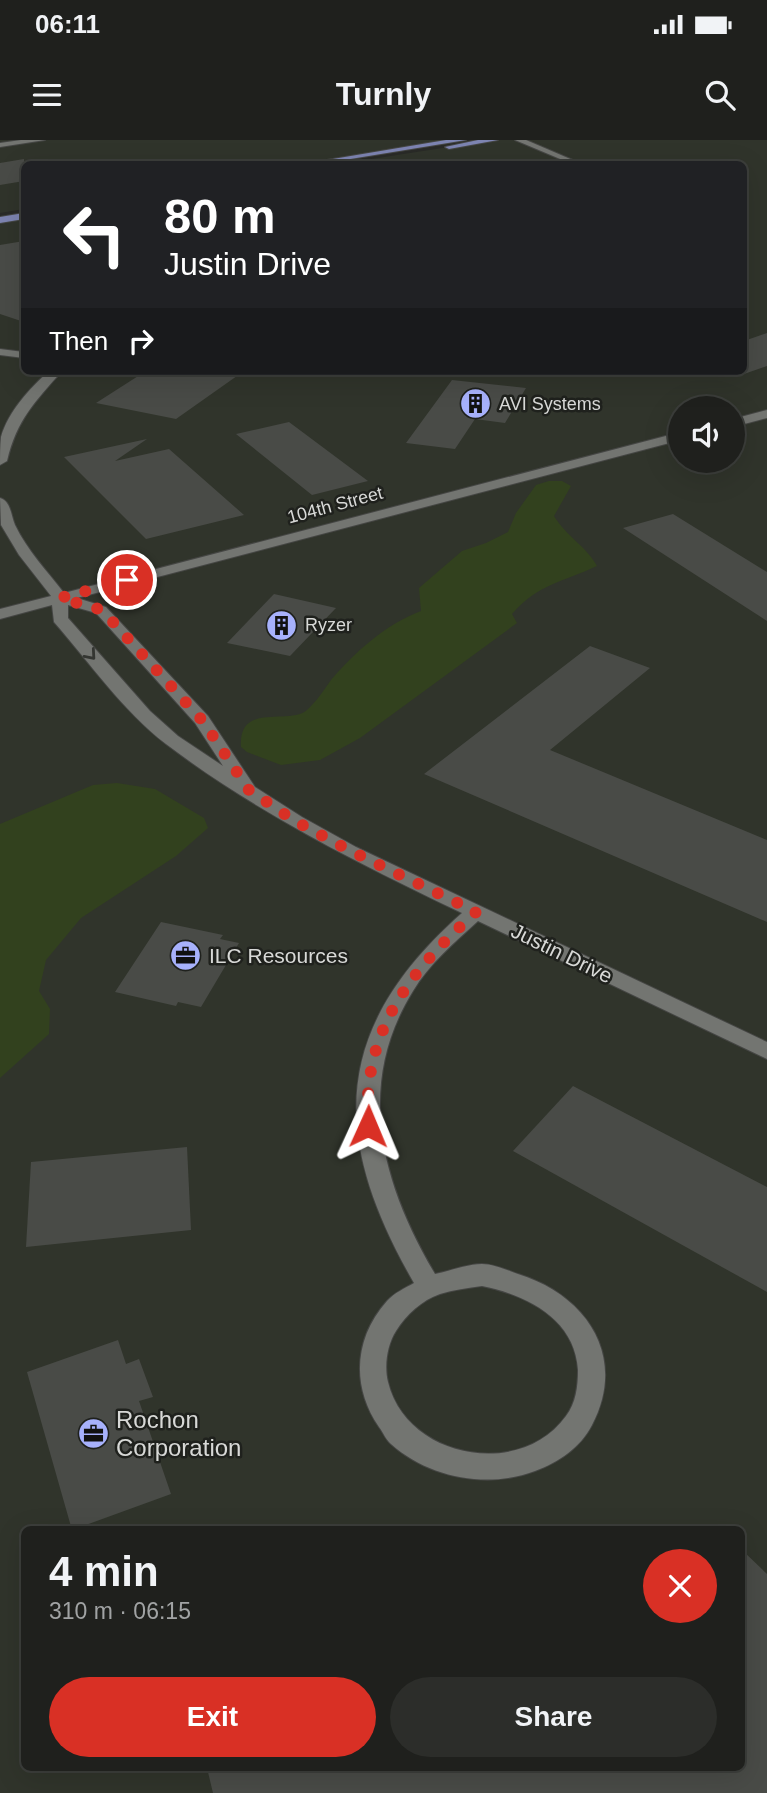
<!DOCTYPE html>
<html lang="en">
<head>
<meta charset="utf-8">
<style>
  :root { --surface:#1f201d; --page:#2c2d2a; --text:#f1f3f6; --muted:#a1a3a4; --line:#3c3e3b; --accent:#d93025 }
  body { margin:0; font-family:Arial,sans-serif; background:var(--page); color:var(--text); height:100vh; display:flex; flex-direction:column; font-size:26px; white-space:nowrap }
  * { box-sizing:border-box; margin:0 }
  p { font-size:23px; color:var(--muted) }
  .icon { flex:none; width:38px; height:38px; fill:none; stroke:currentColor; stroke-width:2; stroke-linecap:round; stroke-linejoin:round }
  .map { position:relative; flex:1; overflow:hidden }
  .panel { position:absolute; left:21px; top:1386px; width:724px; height:245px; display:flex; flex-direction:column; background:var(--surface); border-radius:10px; box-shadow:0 7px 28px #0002,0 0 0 2px var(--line) }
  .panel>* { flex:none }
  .banner { position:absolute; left:21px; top:21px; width:726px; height:214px; border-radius:10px; box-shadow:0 7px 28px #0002,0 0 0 2px var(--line); background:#202124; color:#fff; overflow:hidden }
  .controls { position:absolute; left:668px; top:256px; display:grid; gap:14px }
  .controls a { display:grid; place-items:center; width:77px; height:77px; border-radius:50%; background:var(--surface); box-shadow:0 7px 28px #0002,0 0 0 2px var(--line); font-size:35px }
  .pin { position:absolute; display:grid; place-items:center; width:60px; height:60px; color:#fff; margin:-30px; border:4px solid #fff; border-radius:50%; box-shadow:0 2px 7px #0007 }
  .me { position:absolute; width:77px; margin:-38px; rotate:1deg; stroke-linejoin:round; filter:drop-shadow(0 0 5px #0008) }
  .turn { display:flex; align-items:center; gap:24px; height:147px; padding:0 28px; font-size:32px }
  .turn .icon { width:91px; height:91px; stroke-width:2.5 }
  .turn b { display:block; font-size:49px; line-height:60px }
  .then { display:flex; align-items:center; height:66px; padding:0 28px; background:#0003; gap:14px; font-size:26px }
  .round { display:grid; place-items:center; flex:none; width:74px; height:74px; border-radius:37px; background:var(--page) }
  .headline { display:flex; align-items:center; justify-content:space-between; height:119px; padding:0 28px }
  h1 { font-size:42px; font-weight:600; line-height:52px }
  .action { display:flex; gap:14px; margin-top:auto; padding:14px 28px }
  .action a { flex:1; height:80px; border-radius:42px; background:var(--accent); color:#fff; font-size:28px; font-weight:600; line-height:80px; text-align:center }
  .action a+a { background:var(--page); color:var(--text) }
  .status { display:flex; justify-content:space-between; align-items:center; height:49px; padding:0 35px; background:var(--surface); direction:ltr }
  .status svg { height:19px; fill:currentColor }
  header { display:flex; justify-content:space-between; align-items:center; height:91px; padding:0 28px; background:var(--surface); font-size:32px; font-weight:600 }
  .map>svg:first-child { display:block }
  .built { fill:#30342b; fill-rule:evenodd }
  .green { fill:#32411e }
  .building { fill:#494b47 }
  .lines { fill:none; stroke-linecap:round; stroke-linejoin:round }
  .minor-casing { stroke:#454644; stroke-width:2 }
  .major-casing { stroke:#454644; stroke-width:2 }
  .minor { fill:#737571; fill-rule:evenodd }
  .major { fill:#7d84b1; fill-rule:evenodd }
  .oneway { stroke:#343632 }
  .route { stroke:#d93025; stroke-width:12; stroke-dasharray:0 21.6 }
  .labels { text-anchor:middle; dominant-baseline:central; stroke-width:5; stroke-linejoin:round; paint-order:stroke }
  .far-poi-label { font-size:18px; fill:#d8d9d7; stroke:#1f211d; text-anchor:start }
  .far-street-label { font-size:18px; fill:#d8d9d7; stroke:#1f211d }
  .street-label { font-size:21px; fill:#d8d9d7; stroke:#1f211d }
  .poi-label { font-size:21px; fill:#d8d9d7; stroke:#1f211d; text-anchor:start }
  .near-poi-label { font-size:24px; fill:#d8d9d7; stroke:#1f211d; text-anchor:start }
</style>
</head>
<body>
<div class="status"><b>06:11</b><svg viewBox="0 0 49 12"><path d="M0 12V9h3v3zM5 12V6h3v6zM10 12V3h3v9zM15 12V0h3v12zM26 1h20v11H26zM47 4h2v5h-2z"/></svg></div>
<header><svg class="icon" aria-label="menu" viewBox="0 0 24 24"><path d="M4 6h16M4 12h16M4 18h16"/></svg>Turnly<svg class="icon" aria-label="search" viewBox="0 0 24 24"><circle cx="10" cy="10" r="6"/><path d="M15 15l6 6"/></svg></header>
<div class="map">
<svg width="767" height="1653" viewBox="0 0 767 1653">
  <rect width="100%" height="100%" fill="#292a27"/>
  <g class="built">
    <path d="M0 0H462L307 24H24V69L0 73Z"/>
    <path d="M494 0H767V1653H0V80L24 76V231H744V24H339ZM681 268H733V320H681ZM24 1390H742V1628H24Z"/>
  </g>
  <g class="green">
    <path d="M549 341H562L571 346 554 376C566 396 587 407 597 426 563 442 538 444 512 474L517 483 360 598 320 620 281 625 247 612 241 607C238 561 289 586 307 570 316 562 324 550 331 540 356 511 385 485 421 471L419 448 462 411 486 403 508 392 516 373 536 345Z"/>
    <path d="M117 643 155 649 204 678 208 688 176 716 81 778 46 820 39 851 50 869 49 894 0 938V684L93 645Z"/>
  </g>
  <g class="building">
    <path d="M24 19V41L0 45V23Z"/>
    <path d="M24 101V182L0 174V105Z"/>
    <path d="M767 193V226L744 234V201Z"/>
    <path d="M146 231H244L176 279 96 263Z"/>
    <path d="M452 240 526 248 505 283 475 279 455 309 406 303Z"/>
    <path d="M289 282 368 341 312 355 236 294Z"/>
    <path d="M147 299 115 321 169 309 244 375 146 399 64 317Z"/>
    <path d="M673 374 767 432V481L623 388Z"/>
    <path d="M274 454 336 468 290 516 227 503Z"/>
    <path d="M590 506 650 528 550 610 767 700V782L424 634Z"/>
    <path d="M161 782 223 795 220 799 239 803 201 867 178 862 176 866 115 852Z"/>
    <path d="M573 946 767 1047V1152L513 1011Z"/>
    <path d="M187 1007 191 1090 26 1107 31 1022Z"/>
    <path d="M118 1200 126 1224 139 1219 153 1257 139 1261 171 1354 72 1390 27 1232Z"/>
    <path d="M742 1410 767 1434V1653H213L207 1628H742Z"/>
  </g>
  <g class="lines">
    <defs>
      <g id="minor">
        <path d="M21 0H45L0 7V3Z"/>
        <path d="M515 0H526L582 24H572Z"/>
        <path d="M0 209 24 212V218L0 215Z"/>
        <path d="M49 231H62C35 262 17 279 7 321L0 325C0 316 0 306 1 297 8 272 30 248 49 231Z"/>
        <path d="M767 270V278L733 287V279Z"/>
        <path d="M681 292V300L77 458 106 467 208 576 255 647 302 677 356 707 767 902V919L478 781C455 802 429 824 413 851 354 946 382 1044 435 1134 450 1131 467 1124 482 1124 493 1124 507 1130 518 1134 586 1155 628 1216 592 1285 580 1308 559 1322 535 1331 488 1349 429 1338 391 1304 386 1300 383 1292 379 1287 351 1246 354 1198 387 1161 394 1153 405 1148 414 1143 330 997 331 889 462 773 360 724 257 673 166 604 123 571 90 523 54 482L52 465 0 479V469L51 456 19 415 1 385 0 358C11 361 11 376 15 385 27 410 47 431 64 453ZM68 465 96 473 195 583 223 626 178 596 150 571 68 478ZM482 1146C527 1155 575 1179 578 1230 578 1246 576 1263 566 1276 520 1340 406 1318 388 1242 384 1226 387 1205 396 1191 406 1175 422 1160 440 1154 453 1150 468 1148 482 1146Z"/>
      </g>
      <g id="major">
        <path d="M446 0H466L320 24H303Z"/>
        <path d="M478 0H498L449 9 445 7Z"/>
        <path d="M24 73V79L0 83V77Z"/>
      </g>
    </defs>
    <use href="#minor" class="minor-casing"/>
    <use href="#major" class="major-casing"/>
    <use href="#minor" class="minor"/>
    <use href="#major" class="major"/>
  </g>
  <defs><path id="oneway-chevron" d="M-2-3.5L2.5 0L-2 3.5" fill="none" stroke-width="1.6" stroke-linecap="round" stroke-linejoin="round" transform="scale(1.75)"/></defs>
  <use class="oneway" href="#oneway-chevron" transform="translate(91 515) rotate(49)"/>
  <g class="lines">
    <path class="route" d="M127 440 60 458 102 470 202 580 249 650 295 681 349 710 476 772C409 832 362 892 368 986"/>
  </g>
  <defs>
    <symbol id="building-disc" viewBox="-11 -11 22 22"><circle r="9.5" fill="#a7b1fc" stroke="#1f211d"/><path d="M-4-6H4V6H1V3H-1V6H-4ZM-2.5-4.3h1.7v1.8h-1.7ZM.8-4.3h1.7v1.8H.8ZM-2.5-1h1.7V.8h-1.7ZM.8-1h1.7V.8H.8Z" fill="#111"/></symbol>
    <symbol id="office-disc" viewBox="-11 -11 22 22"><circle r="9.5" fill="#a7b1fc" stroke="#1f211d"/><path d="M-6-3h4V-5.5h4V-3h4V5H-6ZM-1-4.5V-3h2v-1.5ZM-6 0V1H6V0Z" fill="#111"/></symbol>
  </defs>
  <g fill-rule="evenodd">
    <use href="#building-disc" x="458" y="246" width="35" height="35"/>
    <use href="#building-disc" x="264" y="468" width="35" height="35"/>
    <use href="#office-disc" x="168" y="798" width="35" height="35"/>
    <use href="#office-disc" x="76" y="1276" width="35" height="35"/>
  </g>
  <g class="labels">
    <g class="far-poi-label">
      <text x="499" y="264">AVI Systems</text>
      <text x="305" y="485">Ryzer</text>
    </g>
    <g class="far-street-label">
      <text transform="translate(335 365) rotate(-15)">104th Street</text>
    </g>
    <g class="street-label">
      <text transform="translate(562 813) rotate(26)">Justin Drive</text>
    </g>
    <g class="poi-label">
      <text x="209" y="815">ILC Resources</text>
    </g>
    <g class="near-poi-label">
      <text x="116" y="1279">Rochon<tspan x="116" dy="28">Corporation</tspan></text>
    </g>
  </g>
</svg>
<div class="controls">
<a><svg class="icon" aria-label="sound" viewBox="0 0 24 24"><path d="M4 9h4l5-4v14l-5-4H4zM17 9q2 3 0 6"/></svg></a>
</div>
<div class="pin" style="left:127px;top:440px;background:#d93025"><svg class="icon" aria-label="arrive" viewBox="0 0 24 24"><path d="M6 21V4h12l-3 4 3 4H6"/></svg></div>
<svg class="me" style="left:368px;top:986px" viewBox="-20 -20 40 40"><path d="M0-17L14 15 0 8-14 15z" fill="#d93025" stroke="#fff" stroke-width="4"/></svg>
<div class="banner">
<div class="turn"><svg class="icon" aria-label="left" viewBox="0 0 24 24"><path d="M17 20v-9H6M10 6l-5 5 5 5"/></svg><div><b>80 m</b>Justin Drive</div></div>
<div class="then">Then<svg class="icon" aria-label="right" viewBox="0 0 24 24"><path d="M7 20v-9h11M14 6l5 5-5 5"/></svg></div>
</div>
<section class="panel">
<div class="headline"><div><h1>4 min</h1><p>310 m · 06:15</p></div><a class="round" style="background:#d93025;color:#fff"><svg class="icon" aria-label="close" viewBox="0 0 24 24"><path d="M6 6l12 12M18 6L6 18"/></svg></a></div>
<div class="action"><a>Exit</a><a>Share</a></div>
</section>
</div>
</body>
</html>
